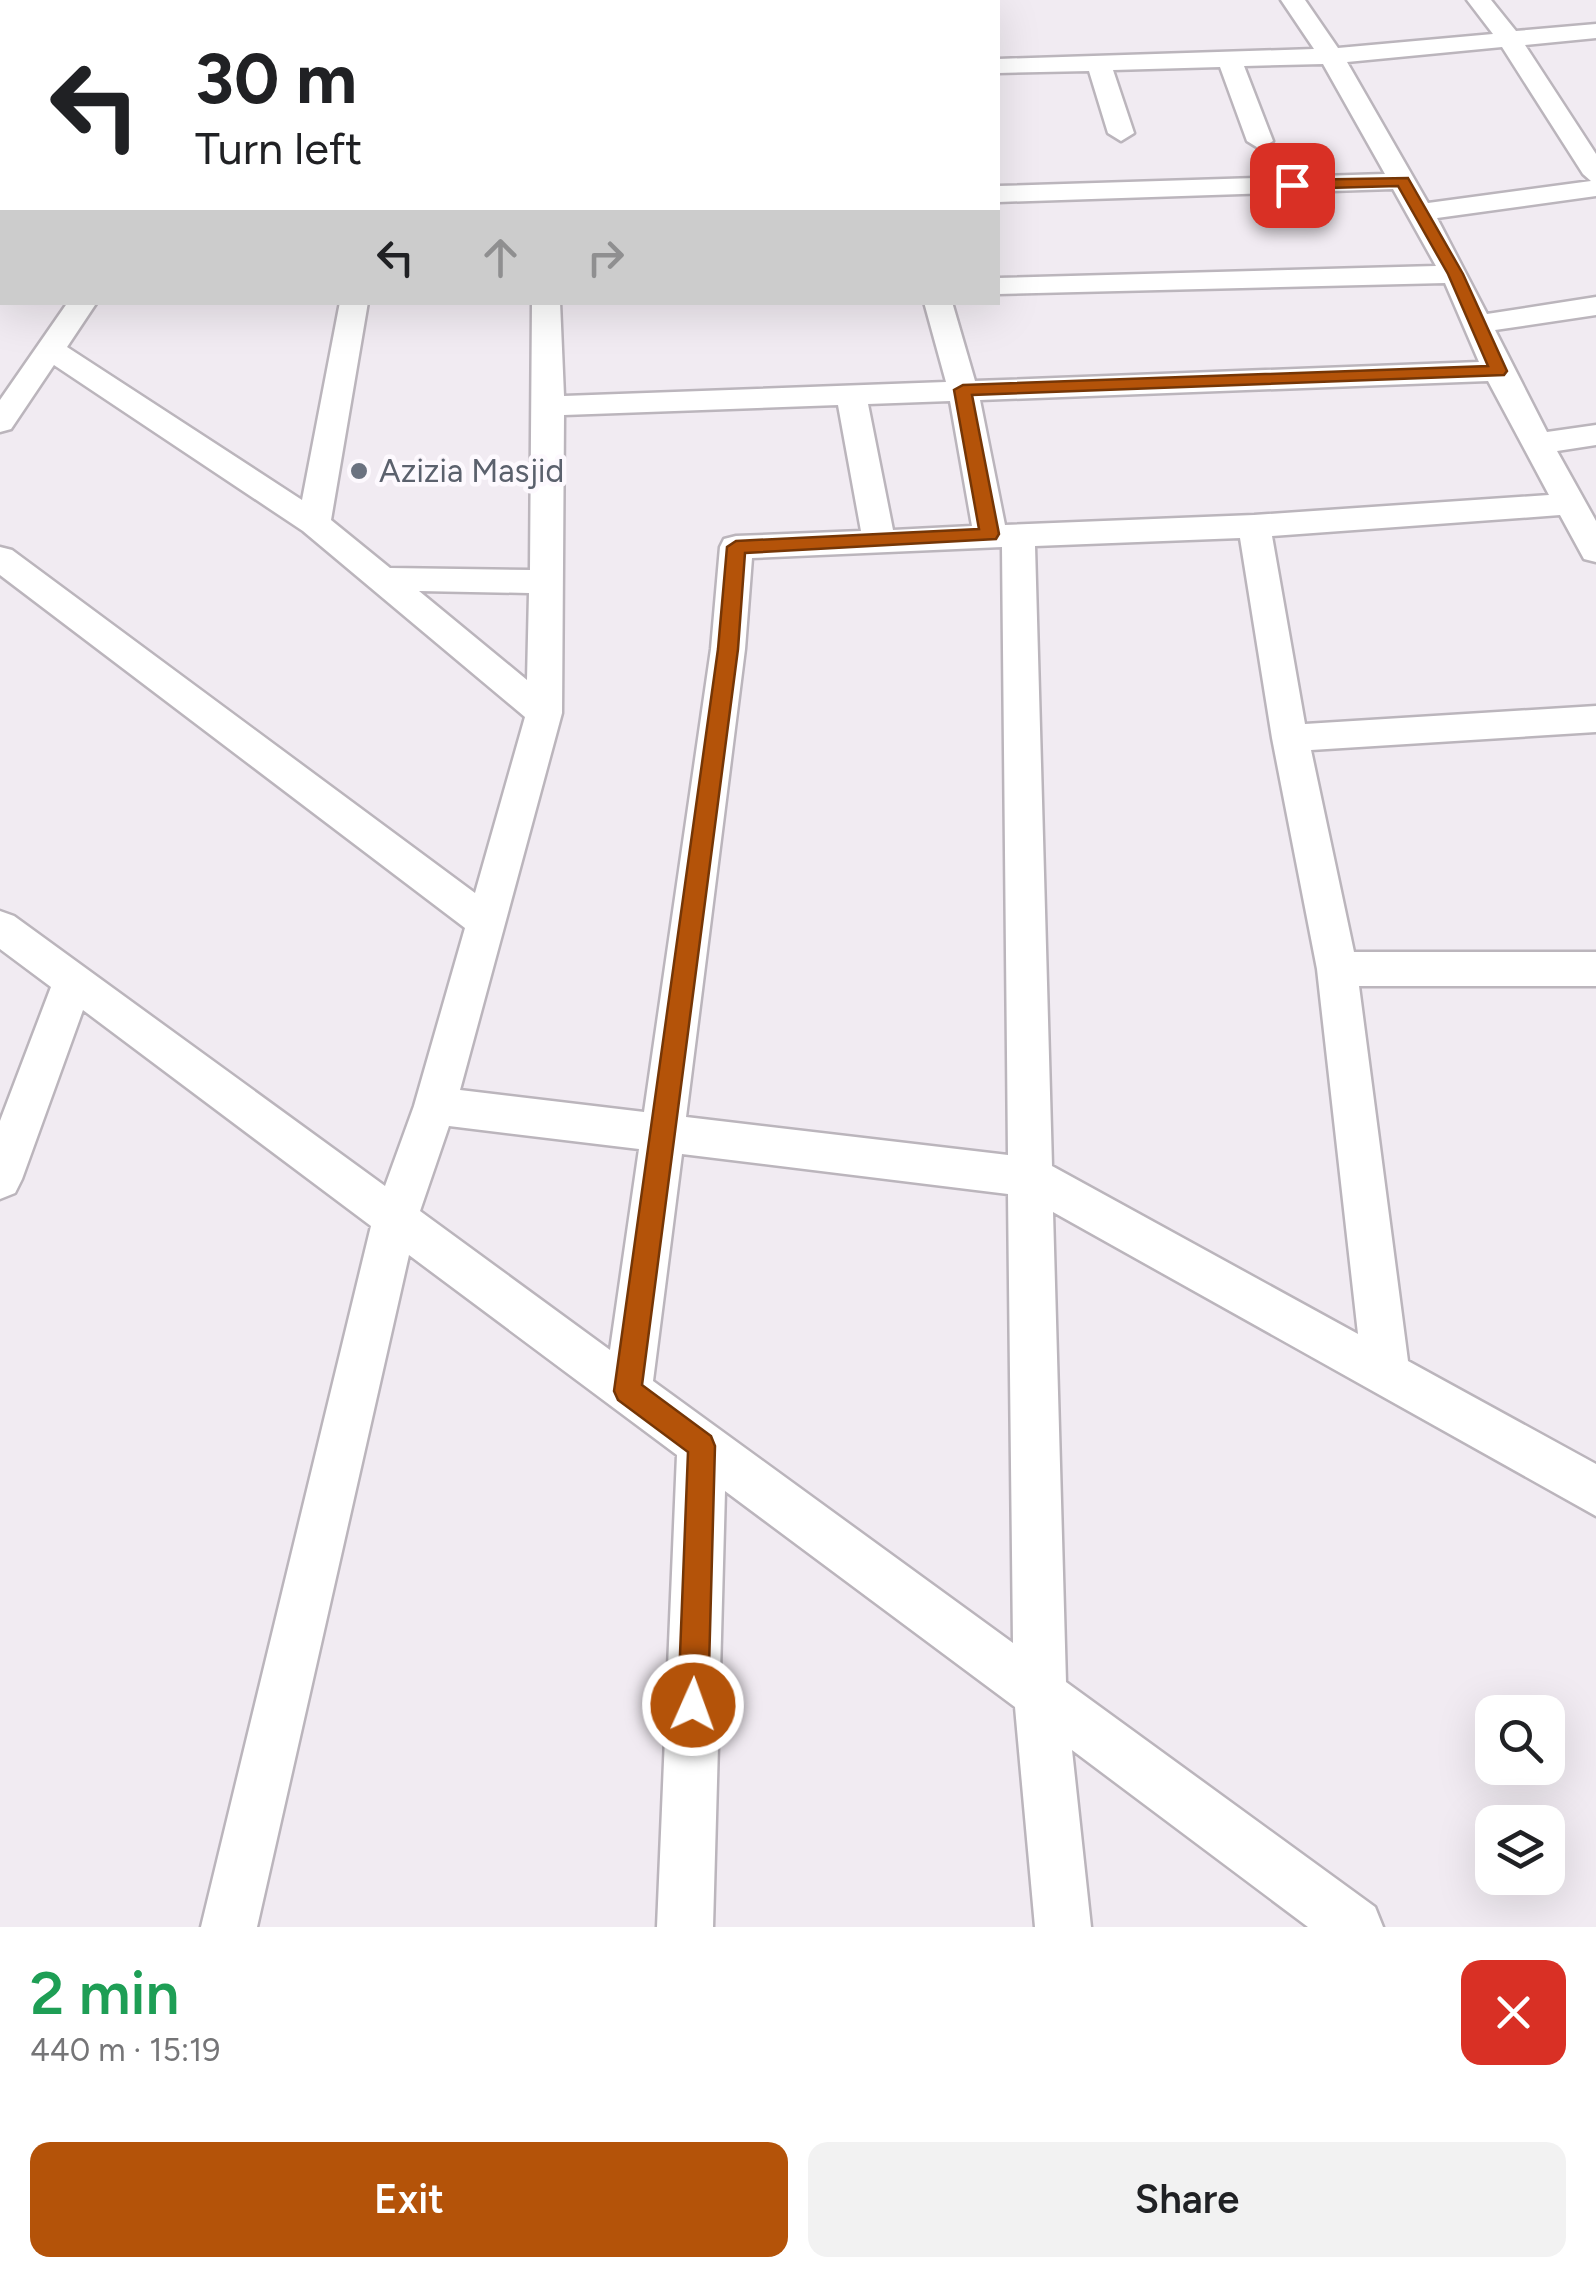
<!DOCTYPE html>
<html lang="en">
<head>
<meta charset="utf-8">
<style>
  :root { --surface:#fff; --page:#f2f2f2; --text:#202124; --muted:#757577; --accent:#b45309 }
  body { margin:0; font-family:Figtree,sans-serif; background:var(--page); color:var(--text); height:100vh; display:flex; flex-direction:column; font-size:38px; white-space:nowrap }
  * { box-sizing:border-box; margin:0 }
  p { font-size:32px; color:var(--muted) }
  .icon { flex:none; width:55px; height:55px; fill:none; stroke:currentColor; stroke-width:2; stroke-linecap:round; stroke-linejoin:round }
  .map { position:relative; height:1927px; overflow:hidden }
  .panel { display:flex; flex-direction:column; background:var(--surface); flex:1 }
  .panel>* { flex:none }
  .banner { position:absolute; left:0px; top:0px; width:1000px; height:305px; box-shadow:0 10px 40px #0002; background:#fff; color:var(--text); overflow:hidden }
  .buttons { position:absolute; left:1475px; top:1695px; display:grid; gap:20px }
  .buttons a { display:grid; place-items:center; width:90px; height:90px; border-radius:20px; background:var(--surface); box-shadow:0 10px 40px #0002; font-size:50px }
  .pin { position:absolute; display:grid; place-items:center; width:85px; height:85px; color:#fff; margin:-42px; border-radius:20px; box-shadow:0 5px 15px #0006 }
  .me { position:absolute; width:110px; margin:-55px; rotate:2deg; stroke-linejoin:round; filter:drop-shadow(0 0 8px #0008) }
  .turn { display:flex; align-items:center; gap:35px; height:210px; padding:0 30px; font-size:45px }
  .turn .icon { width:130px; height:130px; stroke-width:2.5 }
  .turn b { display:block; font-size:70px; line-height:85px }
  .lanes { display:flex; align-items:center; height:95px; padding:0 30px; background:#0003; justify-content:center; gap:50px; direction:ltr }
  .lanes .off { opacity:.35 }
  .round { display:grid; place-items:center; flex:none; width:105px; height:105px; border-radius:20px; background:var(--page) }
  .overview { display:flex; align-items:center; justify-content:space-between; height:170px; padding:0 30px }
  h1 { font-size:60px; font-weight:600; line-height:75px; color:#1e9e55 }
  .action { display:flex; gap:20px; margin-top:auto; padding:20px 30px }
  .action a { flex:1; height:115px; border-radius:20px; background:var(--accent); color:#fff; font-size:40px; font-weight:600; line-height:115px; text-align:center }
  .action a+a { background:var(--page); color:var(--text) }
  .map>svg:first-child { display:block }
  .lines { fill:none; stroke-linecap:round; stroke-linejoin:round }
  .minor-casing { stroke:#bbb5bc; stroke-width:5 }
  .minor { fill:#fff; fill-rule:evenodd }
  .route { fill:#b45309; stroke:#753606; stroke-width:2.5 }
  .worship-dot { fill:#6b7280; stroke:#fdf9fe; stroke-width:4 }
  .labels { text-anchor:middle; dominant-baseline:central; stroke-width:9; stroke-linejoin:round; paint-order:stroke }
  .far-worship-label { font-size:32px; fill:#5b616d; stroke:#fdf9fe; text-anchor:start }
</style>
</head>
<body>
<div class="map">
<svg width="1596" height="1927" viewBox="0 0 1596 1927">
  <rect width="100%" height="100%" fill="#f1ebf2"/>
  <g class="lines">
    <defs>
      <g id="minor">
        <path d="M465 0H489L490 2H467Z"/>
        <path d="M651 0H675L676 2H653Z"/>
        <path d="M1281 0H1305L1338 48 1493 34 1467 0H1491L1516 31 1596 24V38L1525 45 1596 154V196L1437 218 1487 314 1596 297V315L1495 330 1547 432 1596 425V445L1557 451 1596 521V562L1584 559 1560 515 1272 536 1305 724 1596 706V732L1311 750 1354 952H1596V986H1359L1408 1361 1596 1464V1516L1053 1212 1066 1682 1375 1907 1383 1927H1308L1072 1750 1091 1927H1035L1015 1707 725 1491 713 1927H657L677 1455 409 1255 257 1927H201L371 1226 83 1010 22 1179 15 1193 0 1199V1121L51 987 0 949V911L14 916 385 1186 414 1106 465 928 0 575V547L12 550 475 893 525 717 303 531 54 365 11 429 0 432V400L68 302H97L67 347 302 500 340 302H368L331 520 390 568 530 570 532 302H560L564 396 946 382 924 302H952L975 381 1479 362 1445 283 998 294V278L1436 266 1393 189 998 202V186L1385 174 1323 64 1244 66 1273 141 1260 149 1247 141 1220 67 1113 70 1134 133 1121 141 1108 133 1089 71 998 73V59L1314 49ZM1502 47 1583 174 1591 181 1428 203 1347 62ZM1488 381 1549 495 1254 515 1005 525 980 400ZM950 401 972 526 893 530 868 404ZM838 405 861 531 736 536 724 539 720 547 711 649 644 1112 460 1090 562 713 564 415ZM1240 538 1272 738 1317 969 1358 1334 1052 1166 1035 546ZM1002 547 1008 1155 686 1117 745 649 752 558ZM419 591 529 593 527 680ZM449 1126 639 1149 610 1350 420 1211ZM682 1154 1008 1194 1013 1643 653 1381Z"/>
        <rect x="0" y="19" width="2" height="14"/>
        <path d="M2 121V139L0 140V122Z"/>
      </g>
    </defs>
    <use href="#minor" class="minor-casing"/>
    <use href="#minor" class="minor"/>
  </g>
  <path class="route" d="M1408 178 1463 274 1507 371 1504 375 972 395 999 534 996 539 745 553 738 649 642 1385 711 1436 715 1446 708 1705 703 1716 693 1720 682 1716 678 1705 688 1452 618 1400 614 1391 718 649 727 547 736 541 979 529 954 390 963 385 1488 366 1448 274 1398 186 1292 189 1285 185 1292 180Z"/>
  <circle class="worship-dot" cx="359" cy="471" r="10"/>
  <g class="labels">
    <g class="far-worship-label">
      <text x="379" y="471">Azizia Masjid</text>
    </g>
  </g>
</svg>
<div class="buttons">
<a><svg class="icon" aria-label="search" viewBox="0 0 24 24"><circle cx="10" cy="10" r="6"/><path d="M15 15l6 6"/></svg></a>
<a><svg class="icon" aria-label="layers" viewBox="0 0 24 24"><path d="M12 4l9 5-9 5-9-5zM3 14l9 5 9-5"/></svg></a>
</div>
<div class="pin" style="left:1292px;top:185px;background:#d93025"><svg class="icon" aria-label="arrive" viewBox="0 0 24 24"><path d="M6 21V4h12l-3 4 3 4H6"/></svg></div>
<svg class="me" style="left:693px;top:1705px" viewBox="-20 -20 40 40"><circle r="17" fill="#b45309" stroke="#fff" stroke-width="3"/><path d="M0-11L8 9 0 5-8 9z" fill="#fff"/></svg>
<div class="banner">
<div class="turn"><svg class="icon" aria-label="left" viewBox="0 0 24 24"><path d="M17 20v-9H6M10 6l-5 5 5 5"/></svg><div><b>30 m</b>Turn left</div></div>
<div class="lanes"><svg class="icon" aria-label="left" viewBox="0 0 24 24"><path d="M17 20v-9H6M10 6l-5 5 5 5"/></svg><svg class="icon off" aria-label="ahead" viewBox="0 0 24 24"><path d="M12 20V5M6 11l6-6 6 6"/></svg><svg class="icon off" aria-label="right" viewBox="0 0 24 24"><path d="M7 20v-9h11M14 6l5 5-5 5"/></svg></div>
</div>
</div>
<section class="panel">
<div class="overview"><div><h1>2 min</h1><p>440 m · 15:19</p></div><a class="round" style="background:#d93025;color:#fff"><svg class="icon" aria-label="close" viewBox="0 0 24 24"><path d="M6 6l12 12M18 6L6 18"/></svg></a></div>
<div class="action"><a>Exit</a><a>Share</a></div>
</section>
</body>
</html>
